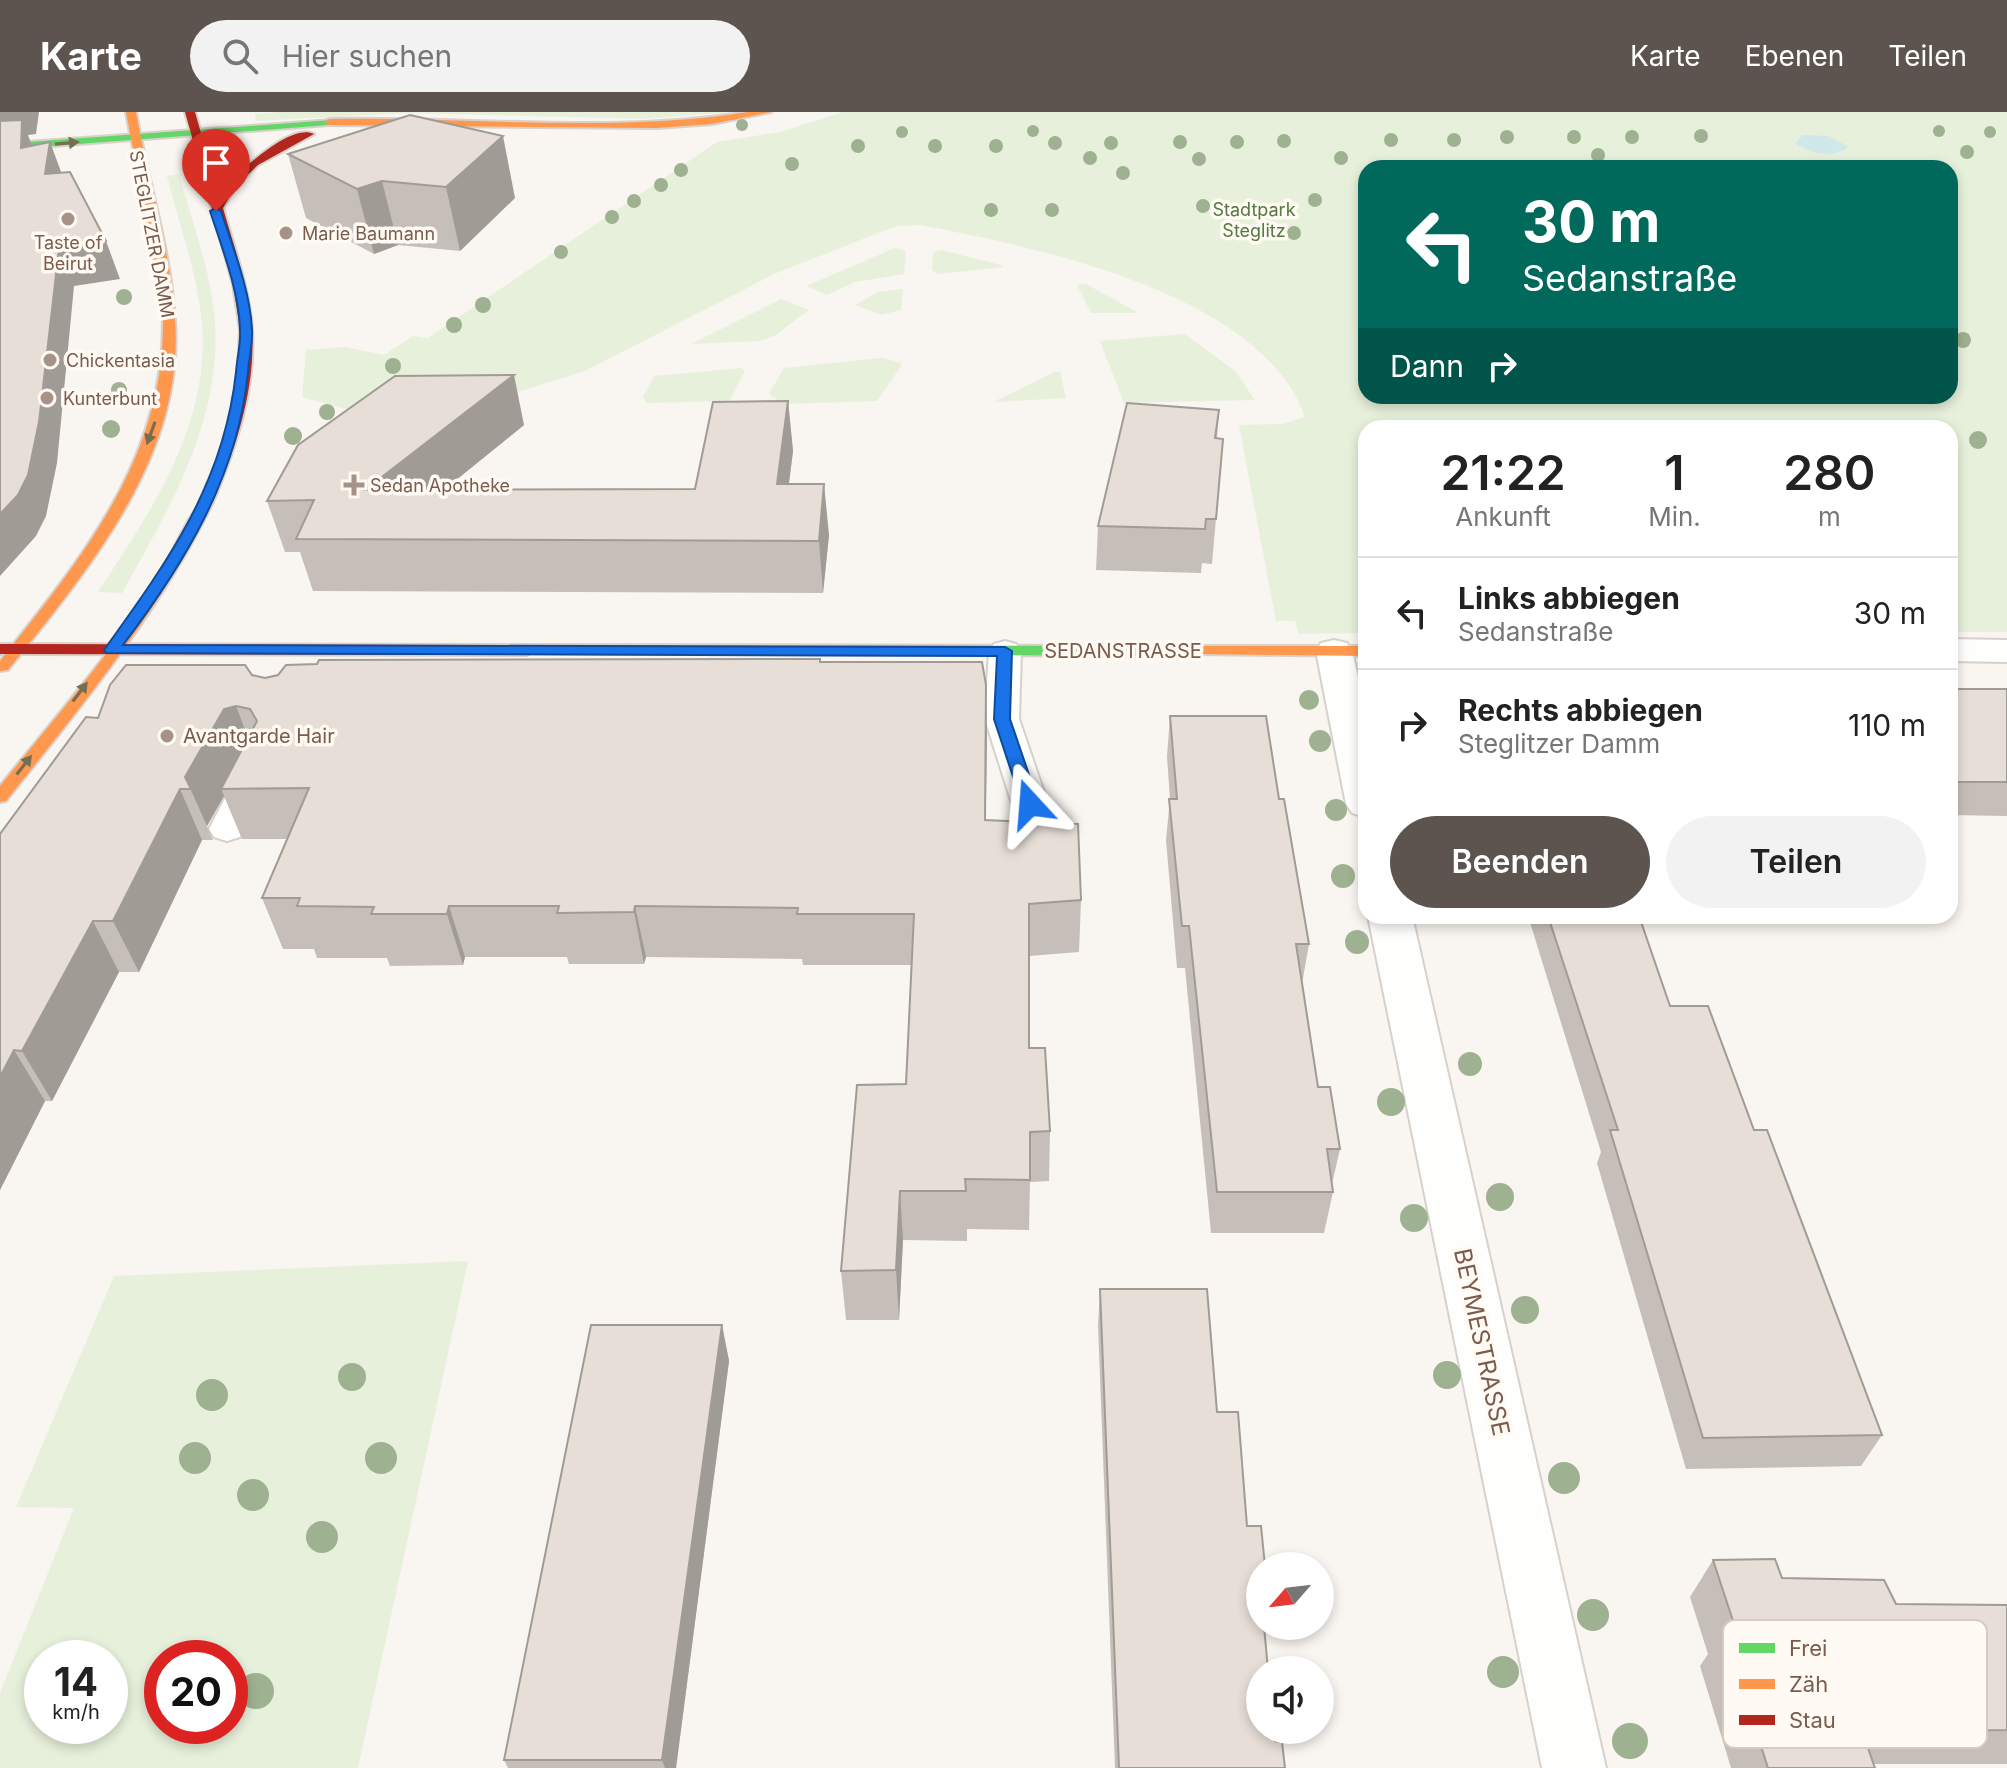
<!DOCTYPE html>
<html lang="de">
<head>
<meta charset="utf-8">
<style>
  :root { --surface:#fff; --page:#f2f2f2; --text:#222; --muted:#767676; --line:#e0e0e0; --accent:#5d544f }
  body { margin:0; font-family:Inter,sans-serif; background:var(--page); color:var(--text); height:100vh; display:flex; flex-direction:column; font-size:30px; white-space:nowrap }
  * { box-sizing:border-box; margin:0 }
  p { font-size:26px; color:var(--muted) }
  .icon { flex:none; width:44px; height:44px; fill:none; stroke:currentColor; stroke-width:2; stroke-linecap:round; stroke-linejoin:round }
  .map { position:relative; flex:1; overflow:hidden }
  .sheet { position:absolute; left:1358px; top:308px; width:600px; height:504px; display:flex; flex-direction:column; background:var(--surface); border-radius:24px; box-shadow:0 4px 12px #0003 }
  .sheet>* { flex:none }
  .hud { position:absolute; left:1358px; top:48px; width:600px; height:244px; border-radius:24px; box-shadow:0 4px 12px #0003; background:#00695c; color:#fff; overflow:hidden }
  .needle { width:52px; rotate:242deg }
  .fabs { position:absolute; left:1246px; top:1440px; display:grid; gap:16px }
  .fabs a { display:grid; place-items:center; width:88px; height:88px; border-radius:50%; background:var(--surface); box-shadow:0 4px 12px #0003; font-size:40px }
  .speed { position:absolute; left:24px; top:1528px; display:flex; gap:16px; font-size:40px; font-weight:700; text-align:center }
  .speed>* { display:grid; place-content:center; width:104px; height:104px; border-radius:50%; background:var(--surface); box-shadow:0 4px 12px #0003; line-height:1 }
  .speed small { font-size:20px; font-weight:400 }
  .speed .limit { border:12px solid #d22; background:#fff; color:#111 }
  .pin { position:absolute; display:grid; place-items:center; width:68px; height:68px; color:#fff; margin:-82px -34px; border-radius:50% 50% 50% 0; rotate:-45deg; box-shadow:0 0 8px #0007 }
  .pin .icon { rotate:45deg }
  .me { position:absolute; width:88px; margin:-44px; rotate:341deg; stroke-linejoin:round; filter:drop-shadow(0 0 6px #0008) }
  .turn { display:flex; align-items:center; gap:28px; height:168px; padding:0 32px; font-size:36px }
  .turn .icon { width:104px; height:104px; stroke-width:2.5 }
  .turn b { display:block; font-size:56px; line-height:68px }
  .then { display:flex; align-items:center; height:76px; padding:0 32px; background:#0003; gap:16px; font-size:30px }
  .eta { display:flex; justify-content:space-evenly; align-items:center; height:136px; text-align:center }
  .eta b { font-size:48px; font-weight:600; line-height:56px }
  .cta { display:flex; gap:16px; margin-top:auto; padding:16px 32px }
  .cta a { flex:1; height:92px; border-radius:48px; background:var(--accent); color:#fff; font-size:32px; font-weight:600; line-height:92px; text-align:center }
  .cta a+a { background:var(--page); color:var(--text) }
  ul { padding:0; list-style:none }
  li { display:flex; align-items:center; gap:24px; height:112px; padding:0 32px; border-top:2px solid var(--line) }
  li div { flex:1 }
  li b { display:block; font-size:30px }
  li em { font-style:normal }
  header { display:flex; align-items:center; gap:48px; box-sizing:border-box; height:112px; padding:0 40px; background:var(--accent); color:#fff }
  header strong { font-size:38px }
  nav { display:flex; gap:44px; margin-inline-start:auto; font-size:28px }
  .search { width:560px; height:72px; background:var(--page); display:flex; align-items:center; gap:20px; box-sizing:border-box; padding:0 28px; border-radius:44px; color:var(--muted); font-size:30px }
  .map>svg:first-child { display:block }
  .green { fill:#e7f0db; fill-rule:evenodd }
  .water { fill:#d0e8ea }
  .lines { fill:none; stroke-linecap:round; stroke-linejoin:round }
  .lane-casing { stroke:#d7d1cb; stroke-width:4 }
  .street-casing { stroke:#d7d1cb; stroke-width:4 }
  .fast-casing { stroke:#d9d2cb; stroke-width:4 }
  .slow-casing { stroke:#d9d2cb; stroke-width:4 }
  .jam-casing { stroke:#d9d2cb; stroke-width:4 }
  .lane { fill:#fefefd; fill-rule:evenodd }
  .street { fill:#fefefd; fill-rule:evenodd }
  .fast { fill:#63d668; fill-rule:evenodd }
  .slow { fill:#ff974d; fill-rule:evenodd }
  .jam { fill:#b3261e; fill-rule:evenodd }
  .tree { fill:#9eb190 }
  .wall { fill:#c6bfb9 }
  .shaded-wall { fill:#a19b96 }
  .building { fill:#e6ded7; stroke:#a19b96; stroke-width:2 }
  .oneway { fill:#776e51 }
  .route { fill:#1a73e8; stroke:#114b97; stroke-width:2 }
  .poi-dot { fill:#a69286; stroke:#fffaf3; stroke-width:3 }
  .labels { text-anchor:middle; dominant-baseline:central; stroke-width:7; stroke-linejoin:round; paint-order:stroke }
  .far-park-label { font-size:18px; fill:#537a41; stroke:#fffaf3 }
  .far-poi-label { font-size:18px; fill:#7a5c4d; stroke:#fffaf3; text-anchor:start }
  .far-street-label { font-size:18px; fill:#7a5c4d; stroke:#fffaf3 }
  .street-label { font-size:20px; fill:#7a5c4d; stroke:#fffaf3 }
  .poi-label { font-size:20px; fill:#7a5c4d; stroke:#fffaf3; text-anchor:start }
  .near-street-label { font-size:24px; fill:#7a5c4d; stroke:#fffaf3 }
  .key { fill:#fffaf3; stroke:#d7cbc1; stroke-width:2 }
  .key-label { font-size:22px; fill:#7a5c4d }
</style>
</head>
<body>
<header>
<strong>Karte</strong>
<div class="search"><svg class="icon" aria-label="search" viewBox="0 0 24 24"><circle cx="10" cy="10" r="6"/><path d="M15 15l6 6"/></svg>Hier suchen</div>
<nav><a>Karte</a><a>Ebenen</a><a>Teilen</a></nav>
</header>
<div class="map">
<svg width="2007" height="1656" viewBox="0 0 2007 1656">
  <rect width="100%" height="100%" fill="#f9f5f0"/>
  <g class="green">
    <path d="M279 0H733L642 7 409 1 256 9 255 2Z"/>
    <path d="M843 0H2007V520H1950V316H1366V521L1299 522 1295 509H1276L1239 313 1282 312 1305 305C1262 181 1033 134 919 113L896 114 774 162 585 259 408 314 302 285 306 238 345 235 384 243 413 224 428 226 717 30 780 20ZM1366 56H1950V284H1366Z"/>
    <path d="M179 62C192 110 212 162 215 212 221 311 168 398 122 481L98 480C150 401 210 314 202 213 198 163 179 112 167 64Z"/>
    <path d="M895 136 906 139 904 162 855 170 827 183 806 174Z"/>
    <path d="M941 138 1001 153 1004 155 939 162 932 158 933 141Z"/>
    <path d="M1086 172 1135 199 1136 201H1091L1077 173Z"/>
    <path d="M903 177 901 198 881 203 855 193 878 180Z"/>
    <path d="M781 187 809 198 774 224 760 229 691 232Z"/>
    <path d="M1185 222 1235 259 1255 288 1124 291 1100 229Z"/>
    <path d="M882 246 901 251V254L877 289 784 292 769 282 784 256Z"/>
    <path d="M741 256 745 259 729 289 647 291 643 285 654 264Z"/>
    <path d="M1055 260H1060L1066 286 993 290Z"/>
    <path d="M468 1149 358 1656H0V1581L74 1396 16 1395 114 1164ZM42 1546H110V1614H42ZM162 1546H230V1614H162Z"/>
  </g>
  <path class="water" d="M1803 23 1829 24 1848 35C1834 47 1809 42 1795 31Z"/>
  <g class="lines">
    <defs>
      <g id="lane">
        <path d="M1005 529 1016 532 1021 539 1019 607 1048 692 1042 700 1030 703 1018 700 1012 692 985 607 989 539 994 532Z"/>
        <path d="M255 650 267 653 272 661 245 717 240 725 227 729 214 725 209 717 238 661 243 653Z"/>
      </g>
      <g id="street">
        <path d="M1950 527 2007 528V550L1950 549Z"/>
        <path d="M1334 528 1347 531 1352 539 1366 600V705L1352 701 1346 692 1316 539 1321 531Z"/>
        <path d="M1368 804H1412L1606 1656H1542Z"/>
      </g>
      <g id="fast">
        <path d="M332 8V12L329 13 0 38V32Z"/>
        <path d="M527 533 1201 534 1209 539 1201 544 522 541V535Z"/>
      </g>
      <g id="slow">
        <path d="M126 0H136C148 70 171 138 175 209 185 344 87 459 8 558L0 559V549C87 440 173 335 162 187Z"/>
        <path d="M748 0H771L712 12 657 16 329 13 324 10 329 7C469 4 609 22 748 0Z"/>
        <path d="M206 386 213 390C159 501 82 593 6 689L0 690V674C54 607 111 542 157 469 166 453 194 391 206 386Z"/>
        <path d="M1201 534H1366V544L1196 542 1193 539Z"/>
      </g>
      <g id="jam">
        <path d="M185 0H195L219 84C233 64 290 10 314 22L258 53 236 74 223 96C234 135 249 176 252 217 256 277 236 335 213 390L206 394 199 390 219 344 237 280 240 217 233 172Z"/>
        <path d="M0 532 527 533 535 538 527 543 0 542Z"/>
      </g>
    </defs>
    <use href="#lane" class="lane-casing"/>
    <use href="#street" class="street-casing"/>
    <use href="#fast" class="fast-casing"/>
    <use href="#slow" class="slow-casing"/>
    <use href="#jam" class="jam-casing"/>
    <use href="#lane" class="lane"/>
    <use href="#street" class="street"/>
    <use href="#fast" class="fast"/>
    <use href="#slow" class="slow"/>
    <use href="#jam" class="jam"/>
  </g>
  <g class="tree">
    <circle cx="742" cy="13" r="6"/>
    <circle cx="1033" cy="19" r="6"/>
    <circle cx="1939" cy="19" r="6"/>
    <circle cx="902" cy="20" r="6"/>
    <circle cx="1990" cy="20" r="6"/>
    <circle cx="1701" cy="24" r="7"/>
    <circle cx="1507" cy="25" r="7"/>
    <circle cx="1574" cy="25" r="7"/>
    <circle cx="1632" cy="25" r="7"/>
    <circle cx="1391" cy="28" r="7"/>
    <circle cx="1454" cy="28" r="7"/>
    <circle cx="1284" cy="29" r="7"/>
    <circle cx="1180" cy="30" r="7"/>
    <circle cx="1237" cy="30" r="7"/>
    <circle cx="1055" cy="31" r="7"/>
    <circle cx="1111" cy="31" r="7"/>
    <circle cx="858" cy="34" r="7"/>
    <circle cx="935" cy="34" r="7"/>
    <circle cx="996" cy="34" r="7"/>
    <circle cx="1967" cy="40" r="7"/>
    <circle cx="1598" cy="43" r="7"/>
    <circle cx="1090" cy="46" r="7"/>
    <circle cx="1341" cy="46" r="7"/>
    <circle cx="1199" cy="47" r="7"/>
    <circle cx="792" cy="52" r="7"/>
    <circle cx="681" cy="58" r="7"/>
    <circle cx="1123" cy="61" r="7"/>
    <circle cx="661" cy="73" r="7"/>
    <circle cx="1315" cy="88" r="7"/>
    <circle cx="634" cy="89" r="7"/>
    <circle cx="1203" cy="94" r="7"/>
    <circle cx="991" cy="98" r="7"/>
    <circle cx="1052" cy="98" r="7"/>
    <circle cx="612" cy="105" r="7"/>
    <circle cx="1294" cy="121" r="7"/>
    <circle cx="561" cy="140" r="7"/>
    <circle cx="124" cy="185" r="8"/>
    <circle cx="483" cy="193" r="8"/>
    <circle cx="454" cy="213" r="8"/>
    <circle cx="1963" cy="228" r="8"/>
    <circle cx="393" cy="254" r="8"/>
    <circle cx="119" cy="278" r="8"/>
    <circle cx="327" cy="300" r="8"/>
    <circle cx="111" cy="317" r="9"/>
    <circle cx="293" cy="324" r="9"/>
    <circle cx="1978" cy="328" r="9"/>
    <circle cx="1309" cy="588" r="10"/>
    <circle cx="1320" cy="629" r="11"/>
    <circle cx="1336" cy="698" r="11"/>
    <circle cx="1343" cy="764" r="12"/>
    <circle cx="1357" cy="830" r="12"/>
    <circle cx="1470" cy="952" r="12"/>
    <circle cx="1391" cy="990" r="14"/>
    <circle cx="1500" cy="1085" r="14"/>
    <circle cx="1414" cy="1106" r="14"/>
    <circle cx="1525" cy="1198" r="14"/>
    <circle cx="1447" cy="1263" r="14"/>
    <circle cx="352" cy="1265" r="14"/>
    <circle cx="212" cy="1283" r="16"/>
    <circle cx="195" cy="1346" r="16"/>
    <circle cx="381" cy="1346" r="16"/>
    <circle cx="1564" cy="1366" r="16"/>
    <circle cx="253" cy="1383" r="16"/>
    <circle cx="322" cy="1425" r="16"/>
    <circle cx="1593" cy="1503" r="16"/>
    <circle cx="1503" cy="1560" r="16"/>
    <circle cx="256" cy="1579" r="18"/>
    <circle cx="1630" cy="1629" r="18"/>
  </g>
  <g class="wall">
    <path d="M288 42 515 86 460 139 398 133 374 142 306 106Z"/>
    <path d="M788 289 793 339 789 372 829 423 823 481 313 479 300 440H285L267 389 524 313 444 378 695 377Z"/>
    <path d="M1219 298 1217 327H1223L1212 452 1202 451 1201 461 1096 458 1098 414Z"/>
    <path d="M820 550 986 573V708L1081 788 1079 840 1029 844V936L1050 1019 1049 1069 1030 1070 1029 1118 967 1117V1129L903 1128 899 1208H846L841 1159 906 972 911 853H803L802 847 646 845 644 852H569L567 845H465L463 853 390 854 387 846H317L314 837H283L262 786 287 727H242L224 684 207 714 213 728H202L139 860H119L52 989H45L0 1078V722L98 606 252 563 265 566Z"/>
    <path d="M1950 577H2007V704L1950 703Z"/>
    <path d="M1170 604 1279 687 1309 832 1302 872 1318 975 1340 1037 1332 1072 1333 1080 1324 1121H1211L1185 856H1177L1166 728 1170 687 1167 645Z"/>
    <path d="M1528 804H1639L1670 894 1754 1018 1882 1323 1861 1354 1686 1357 1597 1051 1601 1040Z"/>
    <path d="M1100 1177 1247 1414 1260 1454V1514L1275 1629 1285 1656H1115L1098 1213Z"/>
    <path d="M722 1213 729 1249 676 1656H508L504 1648Z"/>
    <path d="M1713 1448 1782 1466 1896 1492 2007 1493V1652H1873L1875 1656H1731L1700 1554 1708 1542 1690 1485Z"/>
  </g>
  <g class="shaded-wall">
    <path d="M0 0H39L36 22 28 23 35 42 0 26Z"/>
    <path d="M503 24 515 86 460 139 446 75Z"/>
    <path d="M50 30 63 65 45 62Z"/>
    <path d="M382 69 398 133 374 142 357 77Z"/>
    <path d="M106 129 120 167 74 174 57 351 46 404 36 424 0 464V402L59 137Z"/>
    <path d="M514 263 524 313 383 427 365 378Z"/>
    <path d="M788 289 793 339 782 423 777 372Z"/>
    <path d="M824 372 829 423 823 481 819 429Z"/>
    <path d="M986 573 987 623 985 759V708Z"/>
    <path d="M236 594 255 644 221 677 224 684 207 714 185 665 224 597Z"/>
    <path d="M180 677 202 728 139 860 113 809Z"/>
    <path d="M449 794 465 845 463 853 447 802Z"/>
    <path d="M635 794 646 845 644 852 634 800Z"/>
    <path d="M93 809 119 860 52 989 22 939Z"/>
    <path d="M14 938 45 989 0 1078V965Z"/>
    <path d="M900 1079 903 1128 899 1208 896 1158Z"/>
    <path d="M722 1213 729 1249 676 1656H665L662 1648Z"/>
  </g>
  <g class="building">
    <path d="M410 3 503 24 446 75 382 69 357 77 288 42Z"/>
    <path d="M22 8 21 36 50 30 45 62 70 60 106 129 59 137 39 310 28 363 18 383 0 402V9Z"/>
    <path d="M514 263 365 378 695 377 713 290 788 289 777 372H824L819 429 296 427 314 388 267 389 298 333 395 264Z"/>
    <path d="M1127 291 1219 298 1215 326 1223 327 1216 407H1206L1205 417 1098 414Z"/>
    <path d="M820 547V550H982L986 573 985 708 1078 712 1081 788 1029 792V936H1045L1050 1019 1030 1020V1068L965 1067 966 1079H900L896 1158 841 1159 857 973 906 972 914 802H797L798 796 635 794 634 800 557 801 559 794H449L447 802H371L374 795 297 794 300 786H262L309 676 221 677 257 609 250 597 236 594 224 597 185 665 191 677H180L113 809H93L22 939 14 938 0 965V722L86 605 98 606 110 573 126 553H245L252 563 265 566 278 563 286 553 317 552 319 548Z"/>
    <rect x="1950" y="577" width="57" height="93"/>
    <path d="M1170 604H1266L1279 687H1284L1309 832H1296L1318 975H1330L1340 1037H1327L1333 1080H1217L1189 814H1182L1169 687H1177Z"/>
    <path d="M1548 804H1639L1670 894H1708L1754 1018H1767L1882 1323 1703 1326 1610 1018H1618Z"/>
    <path d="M1100 1177H1207L1217 1300H1238L1247 1414H1261L1265 1454H1260V1514H1264L1268 1558H1260V1618H1274L1275 1629 1282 1630 1285 1656H1119Z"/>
    <path d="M591 1213H722L662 1648H504Z"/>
    <path d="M1775 1447 1782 1466 1884 1468 1896 1492 2007 1493V1618L1862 1619 1875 1656H1768L1724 1518H1736L1713 1448Z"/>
  </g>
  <defs><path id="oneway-solid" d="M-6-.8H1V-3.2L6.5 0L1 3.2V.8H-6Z" transform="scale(2)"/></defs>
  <g class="oneway">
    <use href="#oneway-solid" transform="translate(67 31) rotate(-5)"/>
    <use href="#oneway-solid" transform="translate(151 321) rotate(110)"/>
    <use href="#oneway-solid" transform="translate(80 580) rotate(-53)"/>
    <use href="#oneway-solid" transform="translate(24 653) rotate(-52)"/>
  </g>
  <path class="route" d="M216 96 221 99C233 136 250 178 252 217 253 231 249 246 248 260 238 364 185 451 123 533L1005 535 1012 539 1010 607 1039 692 1036 696H1024L1022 692 994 607 997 544 106 541 104 538C168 449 224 372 236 260 237 246 241 231 240 218 239 179 222 136 210 99Z"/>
  <g class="poi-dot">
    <circle cx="68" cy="107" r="8"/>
    <circle cx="286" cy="121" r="8"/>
    <circle cx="50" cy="248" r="8"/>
    <circle cx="47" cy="286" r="8"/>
    <path d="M350 361h8v8h8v8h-8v8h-8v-8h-8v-8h8z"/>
    <circle cx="167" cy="624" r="8"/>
  </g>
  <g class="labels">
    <g class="far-park-label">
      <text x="1254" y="97">Stadtpark<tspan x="1254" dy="21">Steglitz</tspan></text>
    </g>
    <g class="far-poi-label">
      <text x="302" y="121">Marie Baumann</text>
      <text x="68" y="130" text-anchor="middle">Taste of<tspan x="68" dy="21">Beirut</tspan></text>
      <text x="66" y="248">Chickentasia</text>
      <text x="63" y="286">Kunterbunt</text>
      <text x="370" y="373">Sedan Apotheke</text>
    </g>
    <g class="far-street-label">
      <text transform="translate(152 122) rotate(79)">STEGLITZER DAMM</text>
    </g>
    <g class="street-label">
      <text x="1123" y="539">SEDANSTRASSE</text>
    </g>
    <g class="poi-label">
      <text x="183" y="624">Avantgarde Hair</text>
    </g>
    <g class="near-street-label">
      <text transform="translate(1482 1230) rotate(78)">BEYMESTRASSE</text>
    </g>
  </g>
  <rect x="1723" y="1508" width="264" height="128" rx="12" class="key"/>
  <rect x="1739" y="1531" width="36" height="10" fill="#63d668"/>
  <rect x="1739" y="1567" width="36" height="10" fill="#ff974d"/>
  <rect x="1739" y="1603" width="36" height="10" fill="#b3261e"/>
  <g class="key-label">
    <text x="1789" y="1544">Frei</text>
    <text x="1789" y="1580">Zäh</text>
    <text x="1789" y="1616">Stau</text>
  </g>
</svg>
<div class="fabs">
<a><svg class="needle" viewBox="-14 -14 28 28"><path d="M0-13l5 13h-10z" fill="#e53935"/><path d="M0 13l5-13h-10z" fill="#767676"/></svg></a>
<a><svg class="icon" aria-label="sound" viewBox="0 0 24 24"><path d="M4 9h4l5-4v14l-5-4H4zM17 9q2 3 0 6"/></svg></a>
</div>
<div class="speed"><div>14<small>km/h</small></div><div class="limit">20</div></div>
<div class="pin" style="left:216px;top:99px;background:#d93025"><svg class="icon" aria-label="arrive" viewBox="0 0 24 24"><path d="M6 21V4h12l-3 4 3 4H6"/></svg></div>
<svg class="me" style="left:1030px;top:692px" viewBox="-20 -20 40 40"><path d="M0-17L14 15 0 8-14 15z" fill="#1a73e8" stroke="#fff" stroke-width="4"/></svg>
<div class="hud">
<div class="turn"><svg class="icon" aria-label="left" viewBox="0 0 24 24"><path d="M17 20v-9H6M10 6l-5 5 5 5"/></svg><div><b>30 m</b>Sedanstraße</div></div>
<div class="then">Dann<svg class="icon" aria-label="right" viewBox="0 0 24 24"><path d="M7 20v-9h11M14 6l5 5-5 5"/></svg></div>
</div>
<section class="sheet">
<div class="eta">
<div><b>21:22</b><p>Ankunft</p></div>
<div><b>1</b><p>Min.</p></div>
<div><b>280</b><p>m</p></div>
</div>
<ul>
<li><svg class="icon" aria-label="left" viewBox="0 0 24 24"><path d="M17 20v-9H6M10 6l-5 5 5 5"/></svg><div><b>Links abbiegen</b><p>Sedanstraße</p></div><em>30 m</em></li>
<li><svg class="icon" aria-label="right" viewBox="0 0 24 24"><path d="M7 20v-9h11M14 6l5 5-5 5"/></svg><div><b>Rechts abbiegen</b><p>Steglitzer Damm</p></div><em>110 m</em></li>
</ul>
<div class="cta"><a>Beenden</a><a>Teilen</a></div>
</section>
</div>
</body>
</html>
